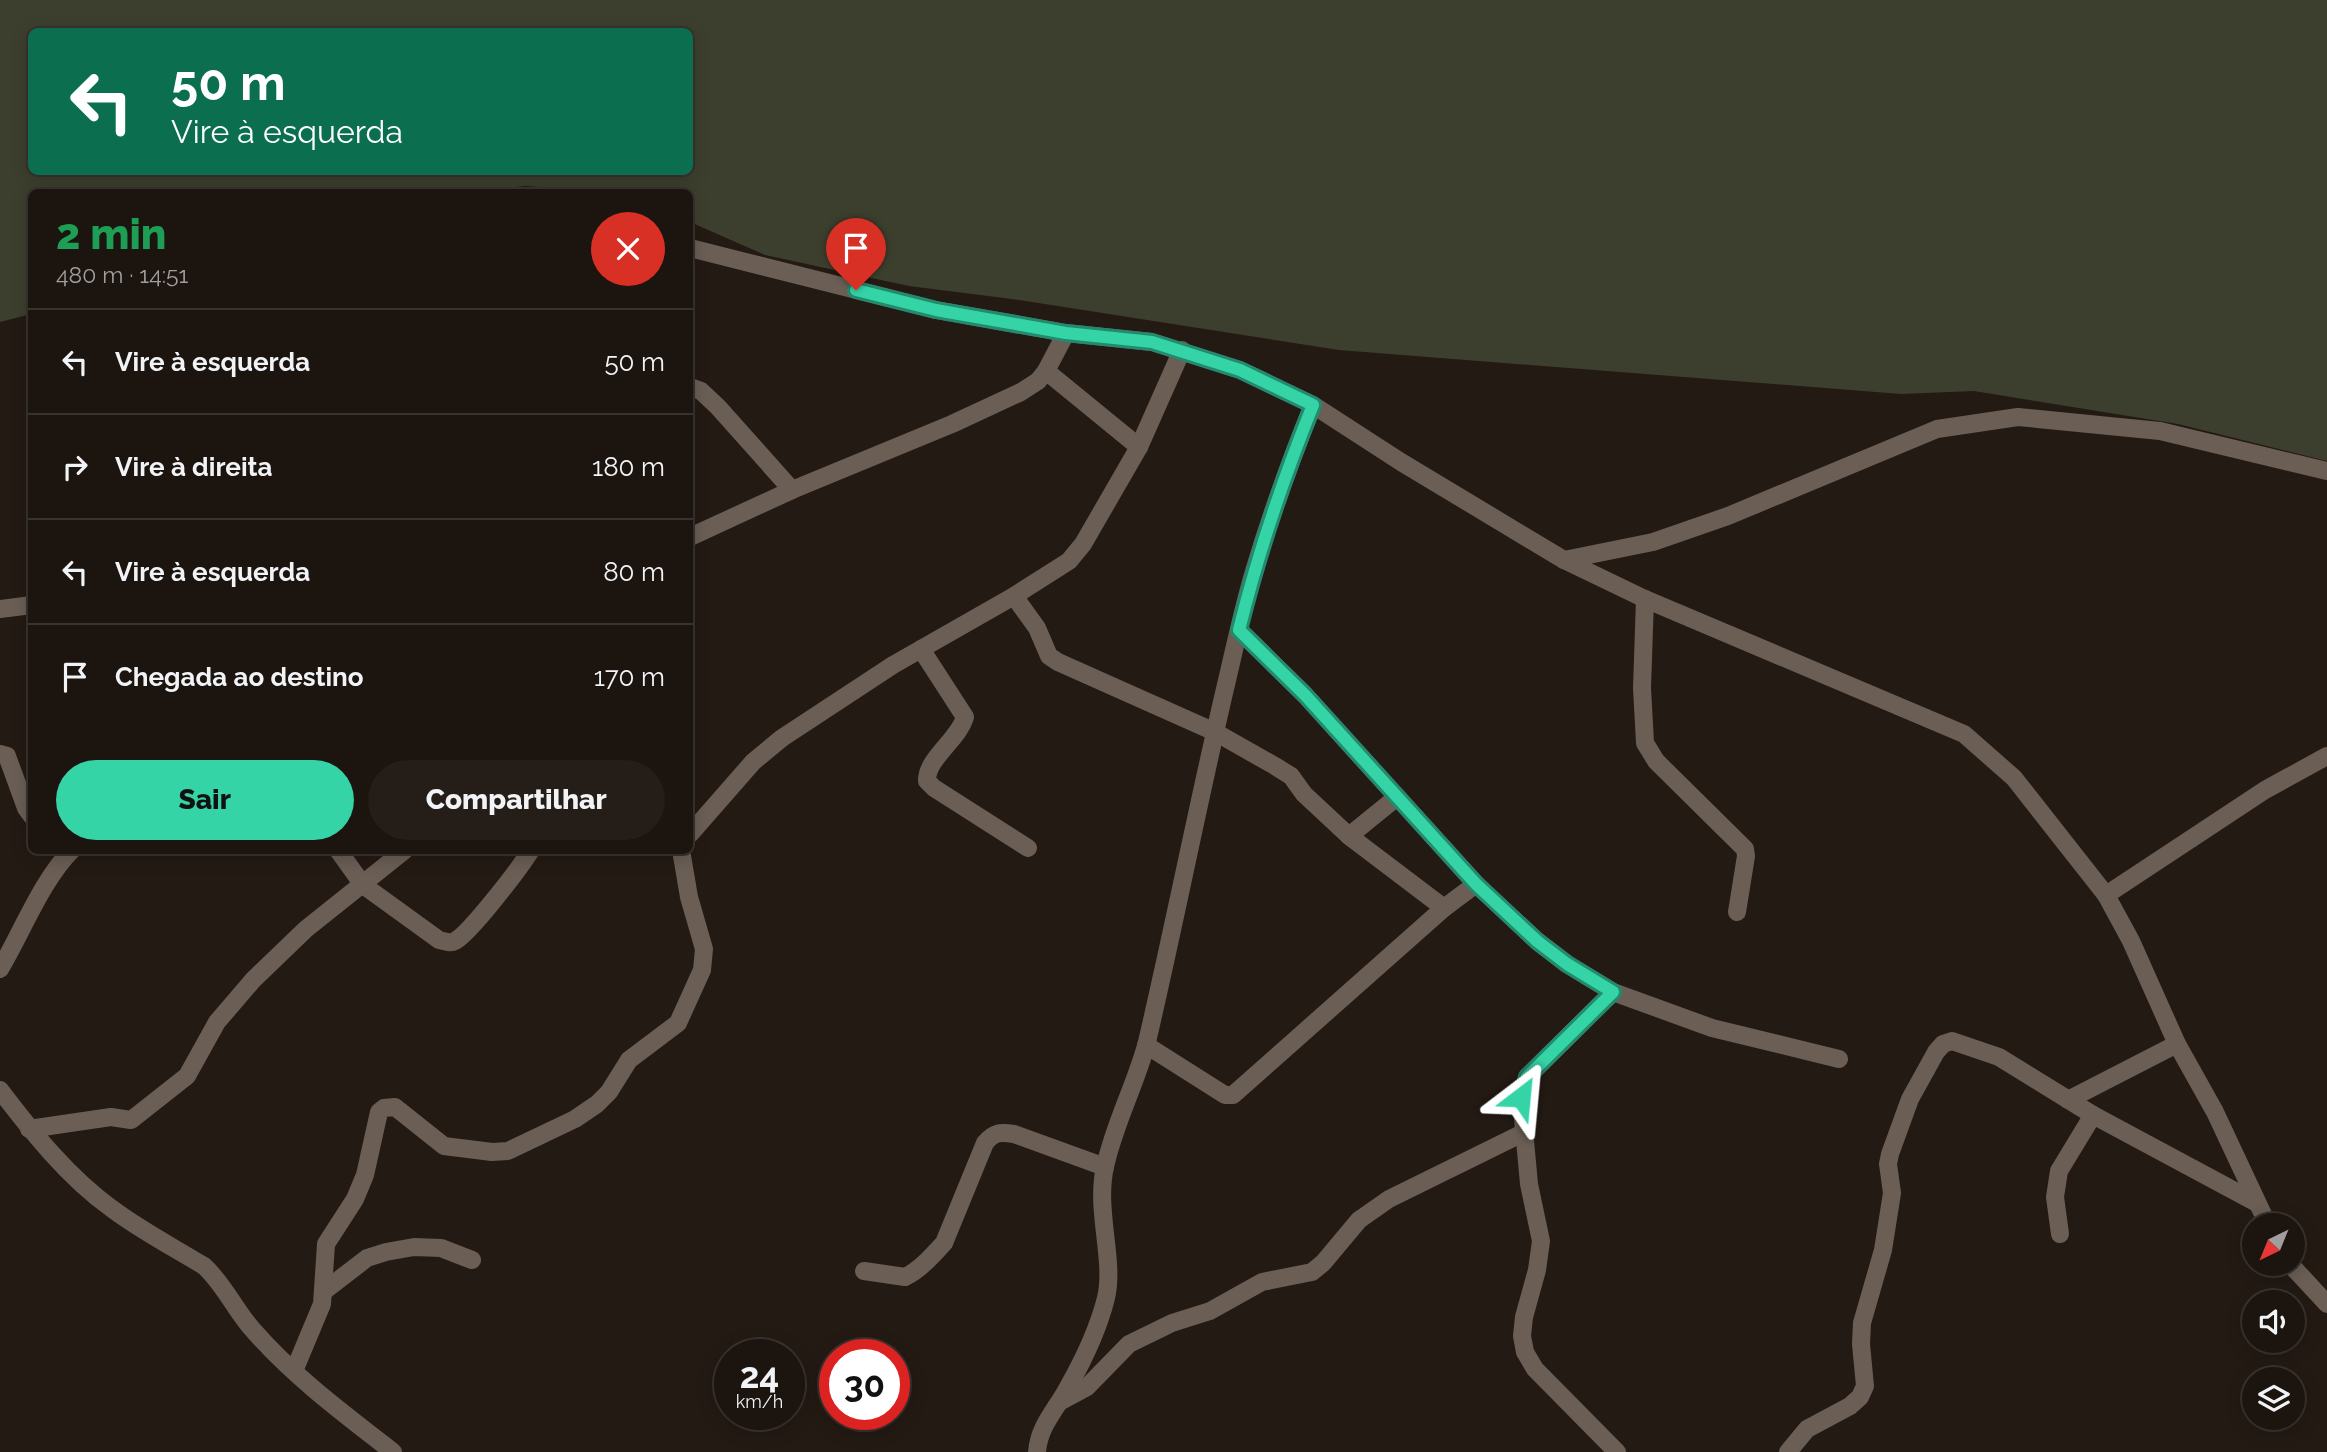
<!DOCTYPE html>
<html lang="pt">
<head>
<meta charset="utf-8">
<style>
  :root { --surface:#1b140f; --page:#241d18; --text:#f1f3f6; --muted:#a09e9e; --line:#39332f; --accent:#35d4a7 }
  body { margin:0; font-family:Raleway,sans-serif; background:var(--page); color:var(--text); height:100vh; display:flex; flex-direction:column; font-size:26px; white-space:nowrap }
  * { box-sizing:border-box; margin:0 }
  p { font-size:23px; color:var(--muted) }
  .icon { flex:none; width:38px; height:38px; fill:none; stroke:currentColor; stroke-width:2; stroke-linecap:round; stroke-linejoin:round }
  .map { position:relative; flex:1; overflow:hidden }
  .side { position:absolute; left:28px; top:189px; width:665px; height:665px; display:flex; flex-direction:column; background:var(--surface); border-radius:10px; box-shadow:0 4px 18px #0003,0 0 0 2px var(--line) }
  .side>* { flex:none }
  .guide { position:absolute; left:28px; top:28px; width:665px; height:147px; border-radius:10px; box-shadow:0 4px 18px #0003,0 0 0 2px var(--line); background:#0b6e4f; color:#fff; overflow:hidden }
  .needle { width:46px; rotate:223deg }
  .buttons { position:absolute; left:2242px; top:1213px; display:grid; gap:14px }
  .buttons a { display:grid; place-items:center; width:63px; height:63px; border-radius:50%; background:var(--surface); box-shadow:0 4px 18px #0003,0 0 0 2px var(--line); font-size:35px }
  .speed { position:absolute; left:714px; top:1339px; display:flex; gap:14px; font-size:35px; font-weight:700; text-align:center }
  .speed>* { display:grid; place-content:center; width:91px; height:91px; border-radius:50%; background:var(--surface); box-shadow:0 4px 18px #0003,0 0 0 2px var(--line); line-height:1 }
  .speed small { font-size:18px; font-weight:400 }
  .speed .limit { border:10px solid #d22; background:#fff; color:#111 }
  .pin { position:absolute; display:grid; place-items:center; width:60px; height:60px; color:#fff; margin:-72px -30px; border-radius:50% 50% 50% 0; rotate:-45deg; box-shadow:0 0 7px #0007 }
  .pin .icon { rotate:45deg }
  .me { position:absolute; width:77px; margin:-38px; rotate:29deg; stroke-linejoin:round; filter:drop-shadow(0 0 5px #0008) }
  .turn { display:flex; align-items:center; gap:24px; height:147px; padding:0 28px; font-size:32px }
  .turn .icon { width:91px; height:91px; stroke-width:2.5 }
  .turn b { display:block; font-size:49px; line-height:60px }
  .round { display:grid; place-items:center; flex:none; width:74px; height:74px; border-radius:37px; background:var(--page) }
  .headline { display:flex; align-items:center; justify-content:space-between; height:119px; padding:0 28px }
  h1 { font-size:42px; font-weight:800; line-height:52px; color:#1e9e55 }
  .action { display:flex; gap:14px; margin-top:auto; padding:14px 28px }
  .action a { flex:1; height:80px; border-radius:42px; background:var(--accent); color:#111; font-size:28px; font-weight:800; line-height:80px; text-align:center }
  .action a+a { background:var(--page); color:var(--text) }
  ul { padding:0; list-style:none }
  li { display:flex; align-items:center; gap:21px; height:105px; padding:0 28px; border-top:2px solid var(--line) }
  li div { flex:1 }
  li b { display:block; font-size:26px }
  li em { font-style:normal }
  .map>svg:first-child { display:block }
  .green { fill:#3d3f2e; fill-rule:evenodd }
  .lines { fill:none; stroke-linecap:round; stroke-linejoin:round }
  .street { stroke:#6a5e55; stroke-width:18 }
  .route-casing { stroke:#228a6d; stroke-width:18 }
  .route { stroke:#35d4a7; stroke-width:12 }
</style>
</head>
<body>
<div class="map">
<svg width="2327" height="1452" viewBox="0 0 2327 1452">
  <rect width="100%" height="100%" fill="#241a14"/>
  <path class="green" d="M0 0H2327V461L2178 424 1974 391 1901 394 1339 350 1012 299 909 286 765 255 690 222V192H611L525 186 476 192H32L31 314 0 322ZM32 32H690V172H32Z"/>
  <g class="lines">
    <g class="street">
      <path d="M690 248 936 310 1066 333 1152 342 1240 370 1313 405 1401 462 1564 560 1645 599 1964 734 2014 778 2106 895 2131 941 2177 1044 2215 1112 2268 1225"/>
      <path d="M1046 371 1139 447"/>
      <path d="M690 387 701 391 718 407 792 490"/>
      <path d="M690 537 792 490 952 424 1021 392 1038 381 1046 371 1066 333"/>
      <path d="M1564 560 1653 542 1728 516 1937 429 2018 417 2160 431 2327 471"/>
      <path d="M1014 596 1037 628 1049 656 1058 662 1215 732 1275 766 1291 776 1304 794 1349 836 1444 908 1476 884"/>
      <path d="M1645 599 1642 688 1645 743 1656 761 1745 849 1746 856 1737 912"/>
      <path d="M0 609 32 605"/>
      <path d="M1239 630 1305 695 1476 884 1537 941 1567 964 1613 992 1712 1028 1839 1059"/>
      <path d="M921 649 965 717C959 739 926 759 927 781L934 788 1028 848"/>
      <path d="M0 754 7 756 26 808 32 816"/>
      <path d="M690 834 753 762 782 738 893 665 1014 596 1069 561 1083 544 1139 447 1182 350"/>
      <path d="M1349 836 1397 797"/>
      <path d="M338 850 363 885 439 940C444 941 450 944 455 941 470 933 520 868 531 850"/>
      <path d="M2106 895 2265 790 2327 756"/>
      <path d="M0 969C21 934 43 878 72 850"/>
      <path d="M1613 992 1527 1077 1521 1097 1529 1184 1541 1241 1537 1270 1524 1317 1522 1336 1525 1352 1535 1369 1617 1452"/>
      <path d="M1146 1045 1225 1095H1233L1444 908"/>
      <path d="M0 1090C32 1132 68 1177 111 1208 140 1230 173 1247 204 1266 224 1284 235 1310 253 1330 294 1377 344 1414 393 1452"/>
      <path d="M2068 1100 2177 1044"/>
      <path d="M29 1129 111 1117 131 1120 135 1117 187 1076 217 1022 253 980 306 929 405 850"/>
      <path d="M2060 1234 2055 1197 2059 1171 2093 1115 2257 1203"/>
      <path d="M2290 1264 2327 1304"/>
      <path d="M864 1271 905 1277C920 1270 933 1255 944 1243L985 1143C994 1132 1000 1132 1014 1134L1105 1167"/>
      <path d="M323 1292 367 1258 386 1252 414 1247 441 1248 472 1260"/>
      <path d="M294 1371 322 1304 326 1244 355 1199 365 1175 379 1112 384 1108 395 1107 444 1146 492 1152 508 1151 575 1119 597 1104 609 1092 629 1060 678 1023 702 970 704 949 689 897 681 850"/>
      <path d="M1061 1401 1087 1387 1129 1344 1172 1323 1210 1311 1262 1282 1312 1272 1323 1263 1359 1220 1389 1199 1523 1133"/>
      <path d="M1037 1452C1039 1426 1055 1411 1067 1389 1083 1361 1098 1330 1106 1298 1115 1260 1095 1210 1105 1167 1114 1124 1136 1084 1147 1042 1174 926 1197 809 1224 693 1234 652 1242 611 1254 571 1271 514 1291 459 1313 405"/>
      <path d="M1788 1452 1807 1429 1850 1406 1860 1397 1865 1386 1861 1344 1862 1323 1883 1250 1892 1193 1888 1164 1890 1154 1910 1099 1936 1052 1943 1044 1952 1041 1999 1057 2093 1115"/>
    </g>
  </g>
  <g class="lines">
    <defs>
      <path id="route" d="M856 290 936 310 1066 333 1152 342 1240 370 1313 405C1283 479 1258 553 1239 630L1305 695 1476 884 1537 941 1567 964 1613 992 1527 1077 1521 1097"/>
    </defs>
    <use href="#route" class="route-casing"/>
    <use href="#route" class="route"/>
  </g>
</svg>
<div class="buttons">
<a><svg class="needle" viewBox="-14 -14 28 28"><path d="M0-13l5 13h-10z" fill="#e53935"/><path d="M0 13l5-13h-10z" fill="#a09e9e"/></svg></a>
<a><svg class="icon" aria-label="sound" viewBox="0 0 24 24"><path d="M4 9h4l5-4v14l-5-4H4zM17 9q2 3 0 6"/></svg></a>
<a><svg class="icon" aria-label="layers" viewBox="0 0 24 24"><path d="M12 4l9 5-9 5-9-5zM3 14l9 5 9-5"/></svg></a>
</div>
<div class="speed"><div>24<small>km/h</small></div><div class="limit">30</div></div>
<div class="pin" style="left:856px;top:290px;background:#d93025"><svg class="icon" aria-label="arrive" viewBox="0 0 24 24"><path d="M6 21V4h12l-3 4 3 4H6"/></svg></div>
<svg class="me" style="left:1521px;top:1097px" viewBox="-20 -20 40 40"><path d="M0-17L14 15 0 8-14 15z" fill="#35d4a7" stroke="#fff" stroke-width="4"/></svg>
<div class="guide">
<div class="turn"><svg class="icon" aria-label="left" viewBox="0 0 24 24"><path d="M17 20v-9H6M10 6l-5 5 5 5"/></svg><div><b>50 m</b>Vire à esquerda</div></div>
</div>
<section class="side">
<div class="headline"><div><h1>2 min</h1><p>480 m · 14:51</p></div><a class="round" style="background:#d93025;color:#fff"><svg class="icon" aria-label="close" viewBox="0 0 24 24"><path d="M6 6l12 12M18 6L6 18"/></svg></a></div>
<ul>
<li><svg class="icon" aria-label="left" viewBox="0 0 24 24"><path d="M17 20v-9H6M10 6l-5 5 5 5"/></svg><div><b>Vire à esquerda</b></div><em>50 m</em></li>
<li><svg class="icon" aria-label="right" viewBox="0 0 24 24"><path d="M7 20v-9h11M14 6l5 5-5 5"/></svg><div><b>Vire à direita</b></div><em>180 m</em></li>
<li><svg class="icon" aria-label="left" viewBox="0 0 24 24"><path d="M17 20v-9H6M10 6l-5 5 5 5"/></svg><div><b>Vire à esquerda</b></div><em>80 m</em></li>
<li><svg class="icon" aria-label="arrive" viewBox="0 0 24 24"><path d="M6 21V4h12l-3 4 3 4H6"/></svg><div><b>Chegada ao destino</b></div><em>170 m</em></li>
</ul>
<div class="action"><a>Sair</a><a>Compartilhar</a></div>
</section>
</div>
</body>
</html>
